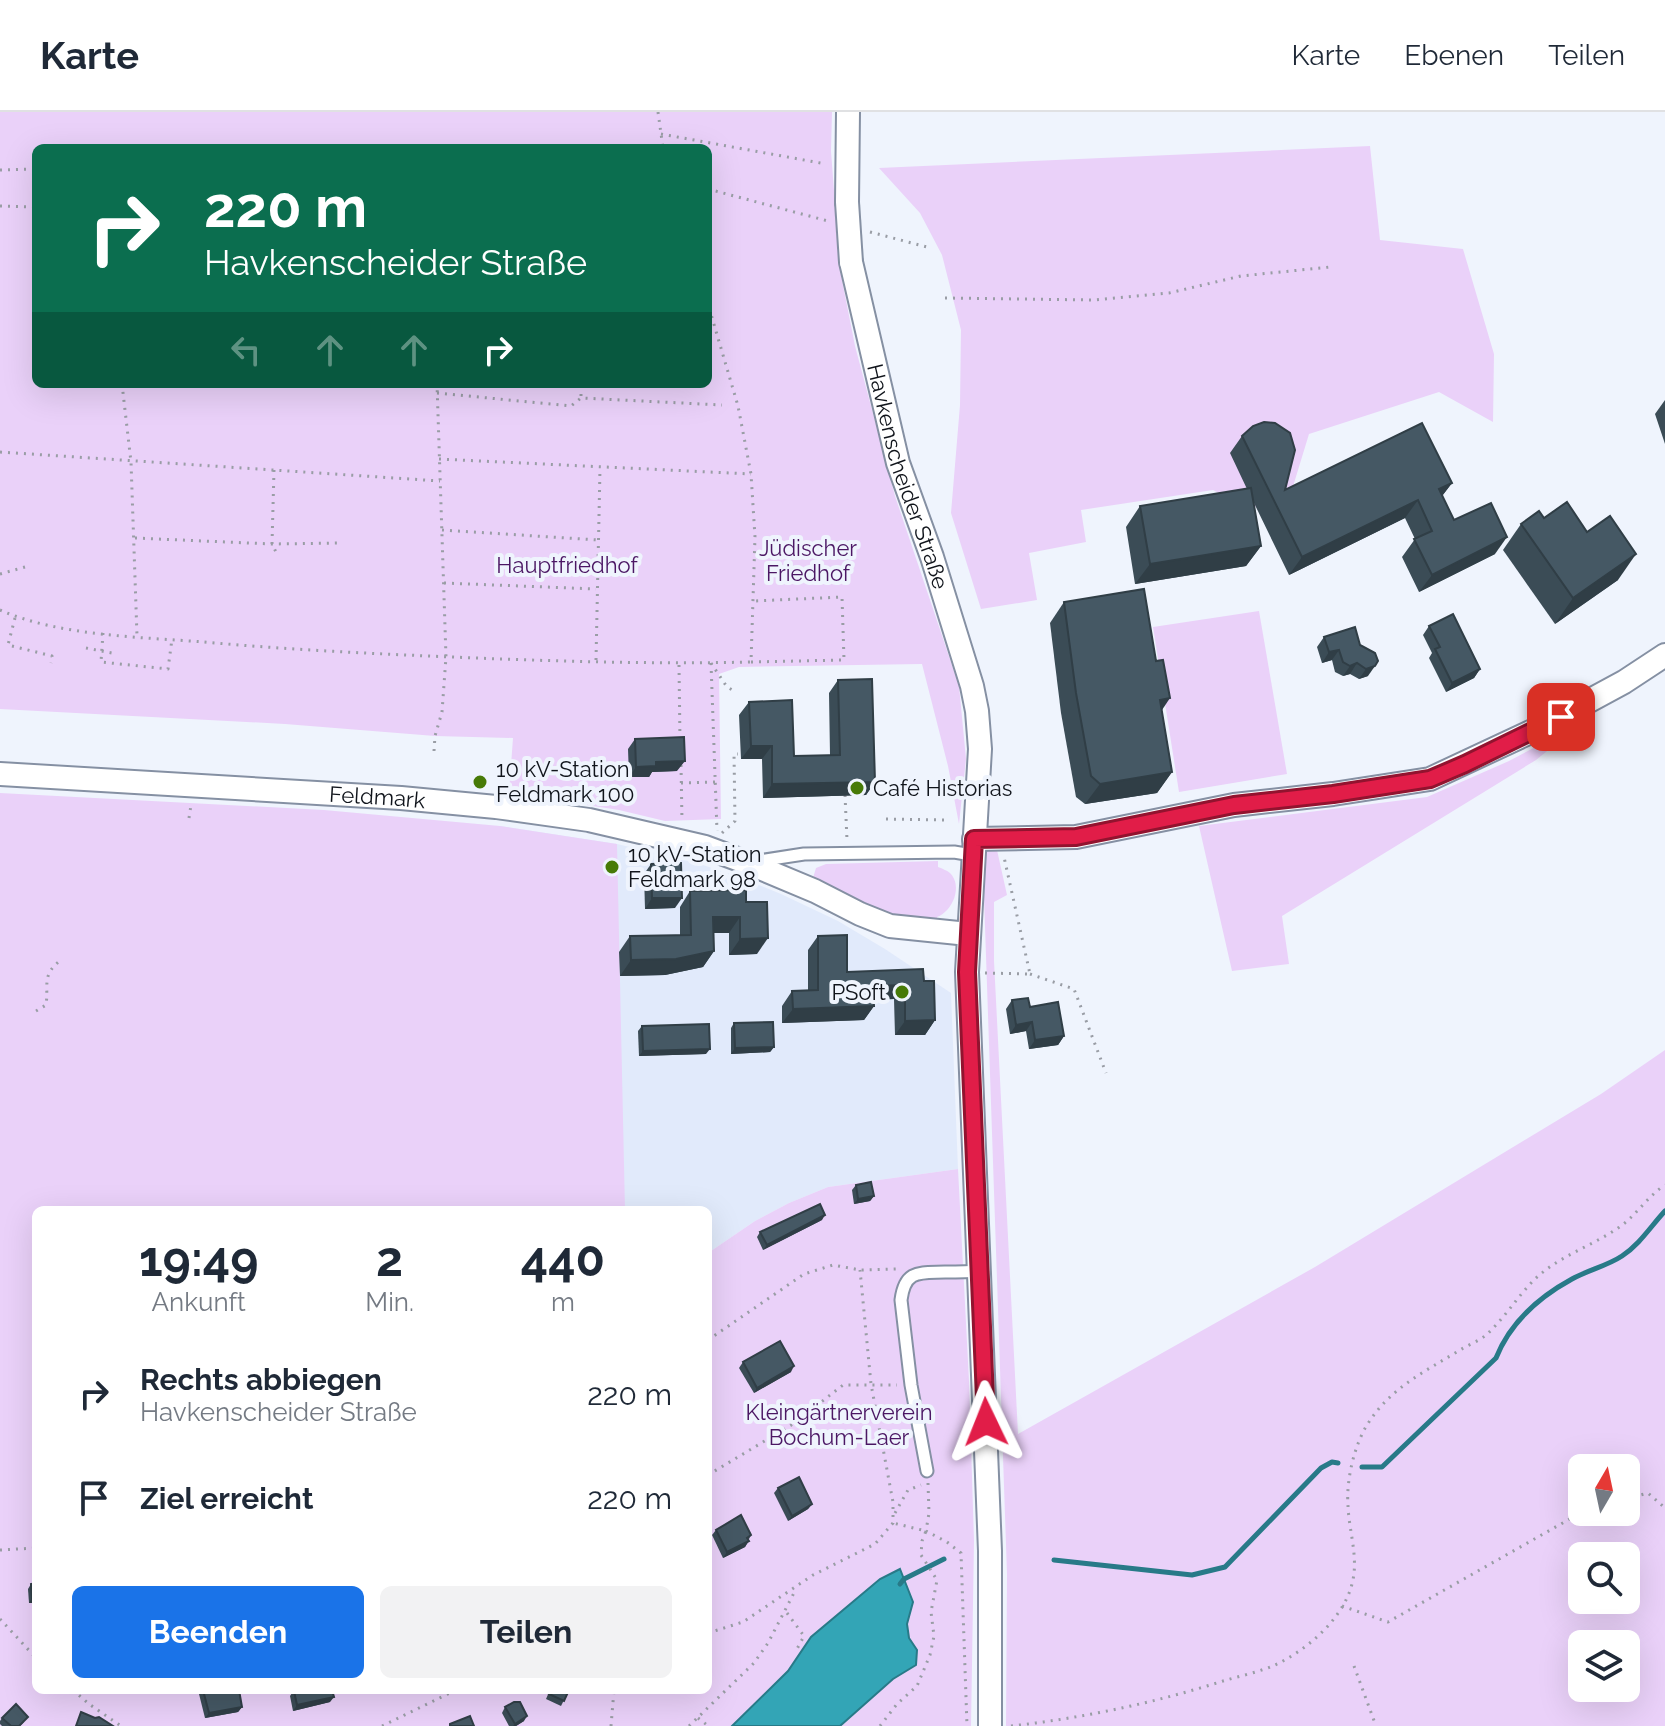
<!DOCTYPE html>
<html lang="de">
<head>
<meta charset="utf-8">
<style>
  :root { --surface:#fff; --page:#f2f2f3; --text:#1f2937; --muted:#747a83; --line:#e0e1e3; --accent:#1a73e8 }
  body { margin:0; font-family:Raleway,sans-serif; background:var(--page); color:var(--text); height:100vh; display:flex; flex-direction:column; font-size:30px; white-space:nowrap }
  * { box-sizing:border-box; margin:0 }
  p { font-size:26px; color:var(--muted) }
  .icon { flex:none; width:44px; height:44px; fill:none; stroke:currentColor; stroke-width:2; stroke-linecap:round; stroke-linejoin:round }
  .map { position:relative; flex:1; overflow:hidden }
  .side { position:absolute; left:32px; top:1094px; width:680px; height:488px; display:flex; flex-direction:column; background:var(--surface); border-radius:12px; box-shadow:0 8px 32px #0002 }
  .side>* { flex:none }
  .guide { position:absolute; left:32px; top:32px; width:680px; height:244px; border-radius:12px; box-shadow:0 8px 32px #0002; background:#0b6e4f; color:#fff; overflow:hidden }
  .needle { width:52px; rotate:9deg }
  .fabs { position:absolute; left:1568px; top:1342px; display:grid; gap:16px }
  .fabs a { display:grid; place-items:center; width:72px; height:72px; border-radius:12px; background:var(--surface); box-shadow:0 8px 32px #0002; font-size:40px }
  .pin { position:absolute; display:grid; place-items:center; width:68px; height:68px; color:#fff; margin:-34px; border-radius:16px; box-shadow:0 4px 12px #0006 }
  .me { position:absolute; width:88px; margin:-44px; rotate:358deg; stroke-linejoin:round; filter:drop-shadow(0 0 6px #0008) }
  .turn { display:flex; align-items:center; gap:28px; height:168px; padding:0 40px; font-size:36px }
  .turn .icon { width:104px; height:104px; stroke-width:2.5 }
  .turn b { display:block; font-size:56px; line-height:68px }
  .lanes { display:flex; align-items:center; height:76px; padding:0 40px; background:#0003; justify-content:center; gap:40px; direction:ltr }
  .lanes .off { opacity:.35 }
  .eta { display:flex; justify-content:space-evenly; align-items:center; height:136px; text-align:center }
  .eta b { font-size:48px; font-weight:700; line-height:56px }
  .primary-button { display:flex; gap:16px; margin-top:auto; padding:16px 40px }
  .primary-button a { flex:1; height:92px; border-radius:12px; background:var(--accent); color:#fff; font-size:32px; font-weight:700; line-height:92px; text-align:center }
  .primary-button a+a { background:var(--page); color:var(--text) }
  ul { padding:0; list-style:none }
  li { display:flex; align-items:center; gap:24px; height:104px; padding:0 40px }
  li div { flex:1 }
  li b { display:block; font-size:30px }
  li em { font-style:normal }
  header { display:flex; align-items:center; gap:48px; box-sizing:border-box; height:112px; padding:0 40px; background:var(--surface); border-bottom:2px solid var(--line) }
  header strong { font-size:38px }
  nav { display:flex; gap:44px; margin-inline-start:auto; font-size:28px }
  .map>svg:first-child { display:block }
  .built { fill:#e1eafb }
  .green { fill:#ead1f9; fill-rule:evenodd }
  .water { fill:#33a5b6; stroke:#287a88; stroke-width:2 }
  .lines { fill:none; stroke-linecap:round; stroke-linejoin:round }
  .stream { stroke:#287a88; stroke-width:5 }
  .lane-casing { stroke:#8590a3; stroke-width:15 }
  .street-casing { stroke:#8590a3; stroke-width:26 }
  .path { stroke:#999da5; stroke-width:3; stroke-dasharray:2 6; stroke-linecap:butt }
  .lane { stroke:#fff; stroke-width:11 }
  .street { stroke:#fff; stroke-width:22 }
  .street-bridge-casing { stroke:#8590a3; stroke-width:26; stroke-linecap:butt }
  .street-bridge { stroke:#fff; stroke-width:22 }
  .wall { fill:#3b4c56 }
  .shaded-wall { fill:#303e46 }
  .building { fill:#455864; stroke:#303e46; stroke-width:2 }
  .route-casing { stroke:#92132f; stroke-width:20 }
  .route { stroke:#e11d48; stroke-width:14 }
  .poi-dot { fill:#477a07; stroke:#eff4fd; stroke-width:3 }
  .labels { text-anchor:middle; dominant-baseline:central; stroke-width:8; stroke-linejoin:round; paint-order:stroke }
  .street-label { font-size:22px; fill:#10141b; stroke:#eff4fd }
  .park-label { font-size:22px; fill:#4b1764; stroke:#eff4fd }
  .poi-label { font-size:22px; fill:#10141b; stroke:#eff4fd; text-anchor:start }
</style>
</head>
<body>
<header>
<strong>Karte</strong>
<nav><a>Karte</a><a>Ebenen</a><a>Teilen</a></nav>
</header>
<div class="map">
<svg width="1665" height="1614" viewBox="0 0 1665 1614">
  <rect width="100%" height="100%" fill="#eff4fd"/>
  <path class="built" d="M500 714 617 732 697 751 739 765 781 782 838 809 885 837 951 881 958 1057 828 1075 789 1091 755 1109 708 1141V1098H625Z"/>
  <g class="green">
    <path d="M0 0H832L831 39 840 158 855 234 895 384 959 574 966 647 959 712 948 654 922 552 739 555 719 562 721 707 665 709 619 698 509 681 513 626 435 624 285 612 0 597ZM36 36H708V272H36Z"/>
    <path d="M1370 34 1380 128 1463 137 1494 242 1493 310 1439 280 1309 322 1291 381 1250 397 1213 378 1081 398 1086 430 1029 441 1037 488 981 497 951 401 960 293 961 218 942 143 920 101 879 56Z"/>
    <path d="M1259 499 1287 662 1179 680 1153 515Z"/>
    <path d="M1583 610 1536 648 1282 804 1289 852 1232 859 1199 714 1427 685 1509 649Z"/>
    <path d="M0 681 324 698 500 714 617 732 625 1098H36V1578H708V1141L755 1109 789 1091 828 1075 958 1057 969 1269 974 1429 971 1614H0Z"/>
    <path d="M986 738H997L1007 783 994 790V849L1018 1322 1315 1155 1601 982 1665 938V1614H1006L1007 1462 984 785ZM1582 1356H1626V1400H1582ZM1582 1444H1626V1488H1582ZM1582 1532H1626V1576H1582Z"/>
    <path d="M938 749V755C941 756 948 759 950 761 963 774 953 799 937 805L938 811 890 804 865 794 813 766 816 756 826 752Z"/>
  </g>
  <path class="water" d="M900 1457 913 1490 907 1512 909 1526 917 1538 916 1553 893 1567 840 1614H732L788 1559 811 1525 880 1467Z"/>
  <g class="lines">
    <g class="stream">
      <path d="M1362 1355H1382L1496 1246C1510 1211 1539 1185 1572 1167 1588 1158 1607 1154 1622 1144 1640 1132 1651 1114 1665 1099"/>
      <path d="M1054 1448 1192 1463 1225 1455 1321 1356 1332 1350 1338 1351"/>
      <path d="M900 1472 904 1467 944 1447"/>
    </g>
    <defs>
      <g id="lane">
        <path d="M752 750 804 742 954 740 972 743"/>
        <path d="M927 1359 911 1273 901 1188C905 1157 920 1161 945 1160 956 1160 967 1160 979 1159"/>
      </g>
      <g id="street">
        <path d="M847 90 848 0"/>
        <path id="s1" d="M851 150 898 351 932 445 972 574 977 599 980 637 967 860 990 1439V1614"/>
        <path id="s2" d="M0 662 401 686 496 695 589 708 705 735 748 751 815 779 860 802 890 814 968 822"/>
        <path d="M974 727 1076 725 1234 693 1333 682 1430 667 1539 616 1624 570 1665 543"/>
      </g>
    </defs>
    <use href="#lane" class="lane-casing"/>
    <use href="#street" class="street-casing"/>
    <g class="path">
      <path d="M658 0 663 36"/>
      <path d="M661 22 826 52"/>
      <path d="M0 58 36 57"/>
      <path d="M708 77 828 109"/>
      <path d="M0 94 36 95"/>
      <path d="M870 120 927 135"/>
      <path d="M945 186 1093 188 1169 181 1241 164 1330 155"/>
      <path d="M122 272 131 350 137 524"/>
      <path d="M437 281 571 294 581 286 722 293"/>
      <path d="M581 284V272"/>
      <path d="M0 340 440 369"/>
      <path d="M439 347 751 362"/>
      <path d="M274 358 272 432 276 440"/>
      <path d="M442 418 598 428"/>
      <path d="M135 426 272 432 339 431"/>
      <path d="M0 462 25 455"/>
      <path d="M444 471 596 477"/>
      <path d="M0 498C59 524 140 525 204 530 303 539 402 543 501 547 585 550 668 552 751 550L755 425 751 362 738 294 708 192"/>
      <path d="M15 506 8 533 52 544 51 551"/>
      <path d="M103 521 101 550 168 557 172 527"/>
      <path d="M86 536 117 542"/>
      <path d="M596 548 600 356"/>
      <path d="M751 550 844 548 842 485 754 489"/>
      <path d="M711 551 717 719"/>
      <path d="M711 551 727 575 736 580"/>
      <path d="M679 553 680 629"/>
      <path d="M434 639 435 624 442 600 446 545 437 272"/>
      <path d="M681 653 682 709"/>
      <path d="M681 671 715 670"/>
      <path d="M845 683 847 728"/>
      <path d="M189 706 191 693"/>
      <path d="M886 707 945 708"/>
      <path d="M722 721 735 709 734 642H738"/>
      <path d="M985 861 1030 862 1004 745"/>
      <path d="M1030 862 1074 877 1106 961"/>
      <path d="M36 899 46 893C49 873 41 863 61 848"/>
      <path d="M708 1228 804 1162 833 1153 860 1158 898 1157"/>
      <path d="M708 1363 793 1312 843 1273H897"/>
      <path d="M928 1371 929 1401 926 1419 947 1430 961 1441 967 1614"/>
      <path d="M1626 1387 1648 1381 1665 1396"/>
      <path d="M895 1401 908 1378 921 1373"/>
      <path d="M0 1438 36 1436"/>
      <path d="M1342 1494 1388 1510 1582 1400"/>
      <path d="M787 1501 804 1524 797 1537"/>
      <path d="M0 1507 36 1546"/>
      <path d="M708 1521 743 1510 813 1463 875 1432 893 1411V1390L871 1272 860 1158"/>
      <path d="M1354 1554 1376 1614"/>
      <path d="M73 1578 89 1592 121 1614"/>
      <path d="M698 1606 707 1613"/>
      <path d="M382 1614 456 1578"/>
      <path d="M611 1614 614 1578"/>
      <path d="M689 1614 754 1551 768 1531 796 1477"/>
      <path d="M880 1614 897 1592 917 1574 930 1543 934 1524 931 1500 937 1468 921 1443 922 1429 926 1419 893 1411"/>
      <path d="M1011 1614C1083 1606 1154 1591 1223 1569 1240 1564 1259 1560 1275 1553 1307 1538 1343 1507 1352 1472 1359 1446 1349 1420 1348 1394 1346 1369 1354 1334 1367 1313 1390 1276 1424 1260 1460 1238 1468 1233 1479 1229 1486 1223 1504 1207 1517 1185 1534 1168 1558 1144 1593 1134 1621 1114 1637 1102 1648 1084 1665 1073"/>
    </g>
    <use href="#lane" class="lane"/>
    <use href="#street" class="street"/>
    <defs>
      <path id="street-bridge" d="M847 90 851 150"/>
    </defs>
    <use href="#street-bridge" class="street-bridge-casing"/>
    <use href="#street-bridge" class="street-bridge"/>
  </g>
  <g class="wall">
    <path d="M1665 288V332L1655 302Z"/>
    <path d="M1242 324 1285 378 1452 371 1442 384 1454 408 1495 442 1419 480 1402 445 1415 427 1405 406 1289 463 1254 391 1261 434 1246 454 1135 472 1126 415 1140 394 1247 377 1230 341Z"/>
    <path d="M1521 412 1618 468 1555 512 1503 438Z"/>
    <path d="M1064 490 1162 599 1172 660 1157 681 1085 692 1076 685 1061 601 1050 511Z"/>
    <path d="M1429 514 1480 557 1474 566 1446 580 1429 546 1432 541 1423 523Z"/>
    <path d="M1355 515 1368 564 1359 567 1350 562 1343 564 1335 560 1332 548 1322 551 1317 535 1324 525Z"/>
    <path d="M838 568 875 670 866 683 763 686 762 647H741L739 603 749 590 794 644 830 643 829 581Z"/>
    <path d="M635 627 677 659 652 660 649 665H629L628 637Z"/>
    <path d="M651 752 675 796 645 797 644 762Z"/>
    <path d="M690 779 746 790 757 842 729 843V821H713L714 839 703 855 665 863 620 864 619 840 630 824 680 823V795Z"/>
    <path d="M818 824 847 860 924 869 935 908 925 923H895L894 887 874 888V894L864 908 782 911V894L792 879H808V838Z"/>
    <path d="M1012 888 1030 895 1064 924 1058 933 1029 937 1026 919 1010 922 1006 897Z"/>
    <path d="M734 911 774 935 770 940 731 942V916Z"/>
    <path d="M642 914 706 942 639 944 638 919Z"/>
    <path d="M856 1073 874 1084 870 1089 854 1092 852 1078Z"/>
    <path d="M822 1108 763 1138 757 1125 760 1120Z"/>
    <path d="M743 1250 791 1260 754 1281 739 1256Z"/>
    <path d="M778 1376 812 1392 808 1397 788 1409 774 1381Z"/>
    <path d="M716 1418 751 1423 745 1435 723 1446 712 1423Z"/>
    <path d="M31 1472 36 1491H29L28 1477Z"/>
    <path d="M202 1578H239L242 1595 238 1600 205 1606 199 1582Z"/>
    <path d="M292 1578H332L330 1590 293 1599 290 1584 292 1581Z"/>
    <path d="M550 1578H569L561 1594 546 1587Z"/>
    <path d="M505 1595 524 1609 516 1614H509L502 1601Z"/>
    <path d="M2 1606 24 1610 20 1614H2L0 1612V1609Z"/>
  </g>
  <g class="shaded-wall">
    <path d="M1452 371 1439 388V377Z"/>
    <path d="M1418 388 1405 406 1289 463 1302 445Z"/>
    <path d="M1507 425 1495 442 1419 480 1432 463Z"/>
    <path d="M1261 434 1246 454 1135 472 1150 452Z"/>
    <path d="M1636 442 1618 468 1555 512 1573 486Z"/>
    <path d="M1339 538 1332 548 1322 551 1329 540Z"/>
    <path d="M1357 551 1350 562 1343 564 1350 554Z"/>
    <path d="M1375 554 1368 564 1359 567 1366 557Z"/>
    <path d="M1480 557 1474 566 1446 580 1452 571Z"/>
    <path d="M1170 586 1156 607 1160 588Z"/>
    <path d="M751 634H772L762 647H741Z"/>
    <path d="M685 649 677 659 652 660 649 665H629L636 655 656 650Z"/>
    <path d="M1172 660 1157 681 1085 692 1100 672Z"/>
    <path d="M875 670 866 683 763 686 772 672Z"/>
    <path d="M652 786H682L675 796 645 797Z"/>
    <path d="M713 805H740L729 821H702Z"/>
    <path d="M768 826 757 842 729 843 740 827Z"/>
    <path d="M714 839 703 855 665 863 620 864 631 848Z"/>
    <path d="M905 873 894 887 863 888 873 874Z"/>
    <path d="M874 894 864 908 782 911 793 897Z"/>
    <path d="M935 908 925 923H895L905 909Z"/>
    <path d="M1032 910 1026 919 1010 922 1016 913Z"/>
    <path d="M1064 924 1058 933 1029 937 1035 928Z"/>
    <path d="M774 935 770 940 731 942 735 936Z"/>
    <path d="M710 937 706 942 639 944 643 939Z"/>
    <path d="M874 1084 870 1089 854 1092 858 1087Z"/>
    <path d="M825 1103 822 1108 763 1138 767 1133Z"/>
    <path d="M794 1254 791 1260 754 1281 757 1276Z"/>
    <path d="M812 1392 808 1397 788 1409 792 1404Z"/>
    <path d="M749 1429 745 1435 723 1446 727 1440Z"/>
    <path d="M32 1486H36V1491H29Z"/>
    <path d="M334 1585 330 1590 293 1599 297 1593Z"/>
    <path d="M242 1595 238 1600 205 1606 209 1601Z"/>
    <path d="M527 1604 524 1609 516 1614H513L515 1612Z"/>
  </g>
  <g class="building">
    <path d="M1264 310 1275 311 1290 321 1295 338 1285 378 1422 311 1452 371 1439 377 1454 408 1491 391 1507 425 1432 463 1414 427 1432 419 1418 388 1302 445 1242 324 1253 314Z"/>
    <path d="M1251 376 1261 434 1150 452 1140 394Z"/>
    <path d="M1567 390 1587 420 1610 404 1636 442 1573 486 1521 412 1539 399 1544 406Z"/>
    <path d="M1144 477 1156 549 1163 548 1170 586 1160 588 1172 660 1100 672 1091 664 1076 581 1064 490Z"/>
    <path d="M1453 502 1480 557 1452 571 1435 537 1440 535 1429 514Z"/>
    <path d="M1355 515 1360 533 1375 541 1378 549 1375 554 1366 557 1357 551 1350 554 1343 550 1339 538 1329 540 1324 525Z"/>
    <path d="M872 567 875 670 772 672V634H751L749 590 792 588 794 644 840 643 838 568Z"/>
    <path d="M684 625 685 649 656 650V654L636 655 635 627Z"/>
    <path d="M681 751 682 786H652L651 752Z"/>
    <path d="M746 778V790H767L768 826 740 827V805H713L714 839 676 847 631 848 630 824 691 823 690 779Z"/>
    <path d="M847 823V860L923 857 924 869H934L935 908 905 909V873L873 874 874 894 793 897 792 879 818 878V824Z"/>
    <path d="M1028 886 1030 895 1058 890 1064 924 1035 928 1032 910 1016 913 1012 888Z"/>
    <path d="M773 910 774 935 735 936 734 911Z"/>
    <path d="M709 912 710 937 643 939 642 914Z"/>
    <path d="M871 1070 874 1084 858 1087 856 1073Z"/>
    <path d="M820 1092 825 1103 767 1133 760 1120Z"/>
    <path d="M780 1229 794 1254 757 1276 743 1250Z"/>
    <path d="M799 1365 812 1392 792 1404 778 1376Z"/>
    <path d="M741 1403 751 1423 747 1426 749 1429 727 1440 716 1418Z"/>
    <path d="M36 1471V1486H32L31 1472Z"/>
    <path d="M203 1578H239L242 1595 209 1601Z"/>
    <path d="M296 1578H332L334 1585 297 1593 294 1579Z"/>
    <path d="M551 1578H569L564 1589 549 1582Z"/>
    <path d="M514 1590H520L527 1604 515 1612 505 1595Z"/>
    <path d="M16 1592 28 1605 19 1614H11L2 1606Z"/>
    <path d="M81 1600 95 1606 99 1605 113 1614H76Z"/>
    <path d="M470 1604 474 1614H450V1612Z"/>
  </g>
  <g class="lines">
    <defs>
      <path id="route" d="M986 1310 967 860 974 727 1076 725 1234 693 1333 682 1430 667 1465 652 1561 605"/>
    </defs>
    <use href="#route" class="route-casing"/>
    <use href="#route" class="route"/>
  </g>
  <g class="poi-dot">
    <circle cx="480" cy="670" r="8"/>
    <circle cx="857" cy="676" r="8"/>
    <circle cx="612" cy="755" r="8"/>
    <circle cx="902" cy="880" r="8"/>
  </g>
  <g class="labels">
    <g class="street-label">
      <text stroke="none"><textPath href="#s1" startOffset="222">Havkenscheider Straße</textPath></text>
      <text stroke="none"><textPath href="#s2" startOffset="378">Feldmark</textPath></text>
    </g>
    <g class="park-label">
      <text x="808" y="436">Jüdischer<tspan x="808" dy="25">Friedhof</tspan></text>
      <text x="567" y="453">Hauptfriedhof</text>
      <text x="839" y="1300">Kleingärtnerverein<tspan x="839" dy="25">Bochum-Laer</tspan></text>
    </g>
    <g class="poi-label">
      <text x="496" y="657">10 kV-Station<tspan x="496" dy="25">Feldmark 100</tspan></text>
      <text x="873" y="676">Café Historias</text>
      <text x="628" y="742">10 kV-Station<tspan x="628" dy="25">Feldmark 98</tspan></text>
      <text x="886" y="880" text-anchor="end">PSoft</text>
    </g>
  </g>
</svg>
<div class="fabs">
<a><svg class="needle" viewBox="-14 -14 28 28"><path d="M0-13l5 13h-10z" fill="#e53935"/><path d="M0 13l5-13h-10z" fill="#747a83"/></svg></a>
<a><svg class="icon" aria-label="search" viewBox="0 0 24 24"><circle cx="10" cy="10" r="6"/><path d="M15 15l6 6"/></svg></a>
<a><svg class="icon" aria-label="layers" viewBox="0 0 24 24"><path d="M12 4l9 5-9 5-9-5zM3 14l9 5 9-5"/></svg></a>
</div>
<div class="pin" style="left:1561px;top:605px;background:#d93025"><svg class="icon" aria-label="arrive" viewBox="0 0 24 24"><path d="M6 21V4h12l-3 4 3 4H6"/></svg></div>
<svg class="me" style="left:986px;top:1310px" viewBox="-20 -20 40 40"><path d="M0-17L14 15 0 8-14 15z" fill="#e11d48" stroke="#fff" stroke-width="4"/></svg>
<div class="guide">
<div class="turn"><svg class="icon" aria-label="right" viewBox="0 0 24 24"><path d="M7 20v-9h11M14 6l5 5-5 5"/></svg><div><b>220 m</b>Havkenscheider Straße</div></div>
<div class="lanes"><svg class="icon off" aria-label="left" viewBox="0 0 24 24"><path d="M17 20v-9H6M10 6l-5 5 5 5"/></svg><svg class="icon off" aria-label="ahead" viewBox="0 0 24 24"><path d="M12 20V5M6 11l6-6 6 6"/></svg><svg class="icon off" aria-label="ahead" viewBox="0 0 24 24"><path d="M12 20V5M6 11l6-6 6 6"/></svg><svg class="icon" aria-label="right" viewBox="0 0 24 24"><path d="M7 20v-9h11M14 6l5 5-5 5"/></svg></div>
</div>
<section class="side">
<div class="eta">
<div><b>19:49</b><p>Ankunft</p></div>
<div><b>2</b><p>Min.</p></div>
<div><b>440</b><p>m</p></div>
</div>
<ul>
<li><svg class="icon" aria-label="right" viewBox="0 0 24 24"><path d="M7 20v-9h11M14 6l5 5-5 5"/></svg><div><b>Rechts abbiegen</b><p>Havkenscheider Straße</p></div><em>220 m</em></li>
<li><svg class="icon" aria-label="arrive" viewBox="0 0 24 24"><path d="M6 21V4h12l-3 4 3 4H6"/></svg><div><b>Ziel erreicht</b></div><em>220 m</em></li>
</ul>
<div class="primary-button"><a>Beenden</a><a>Teilen</a></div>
</section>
</div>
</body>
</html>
